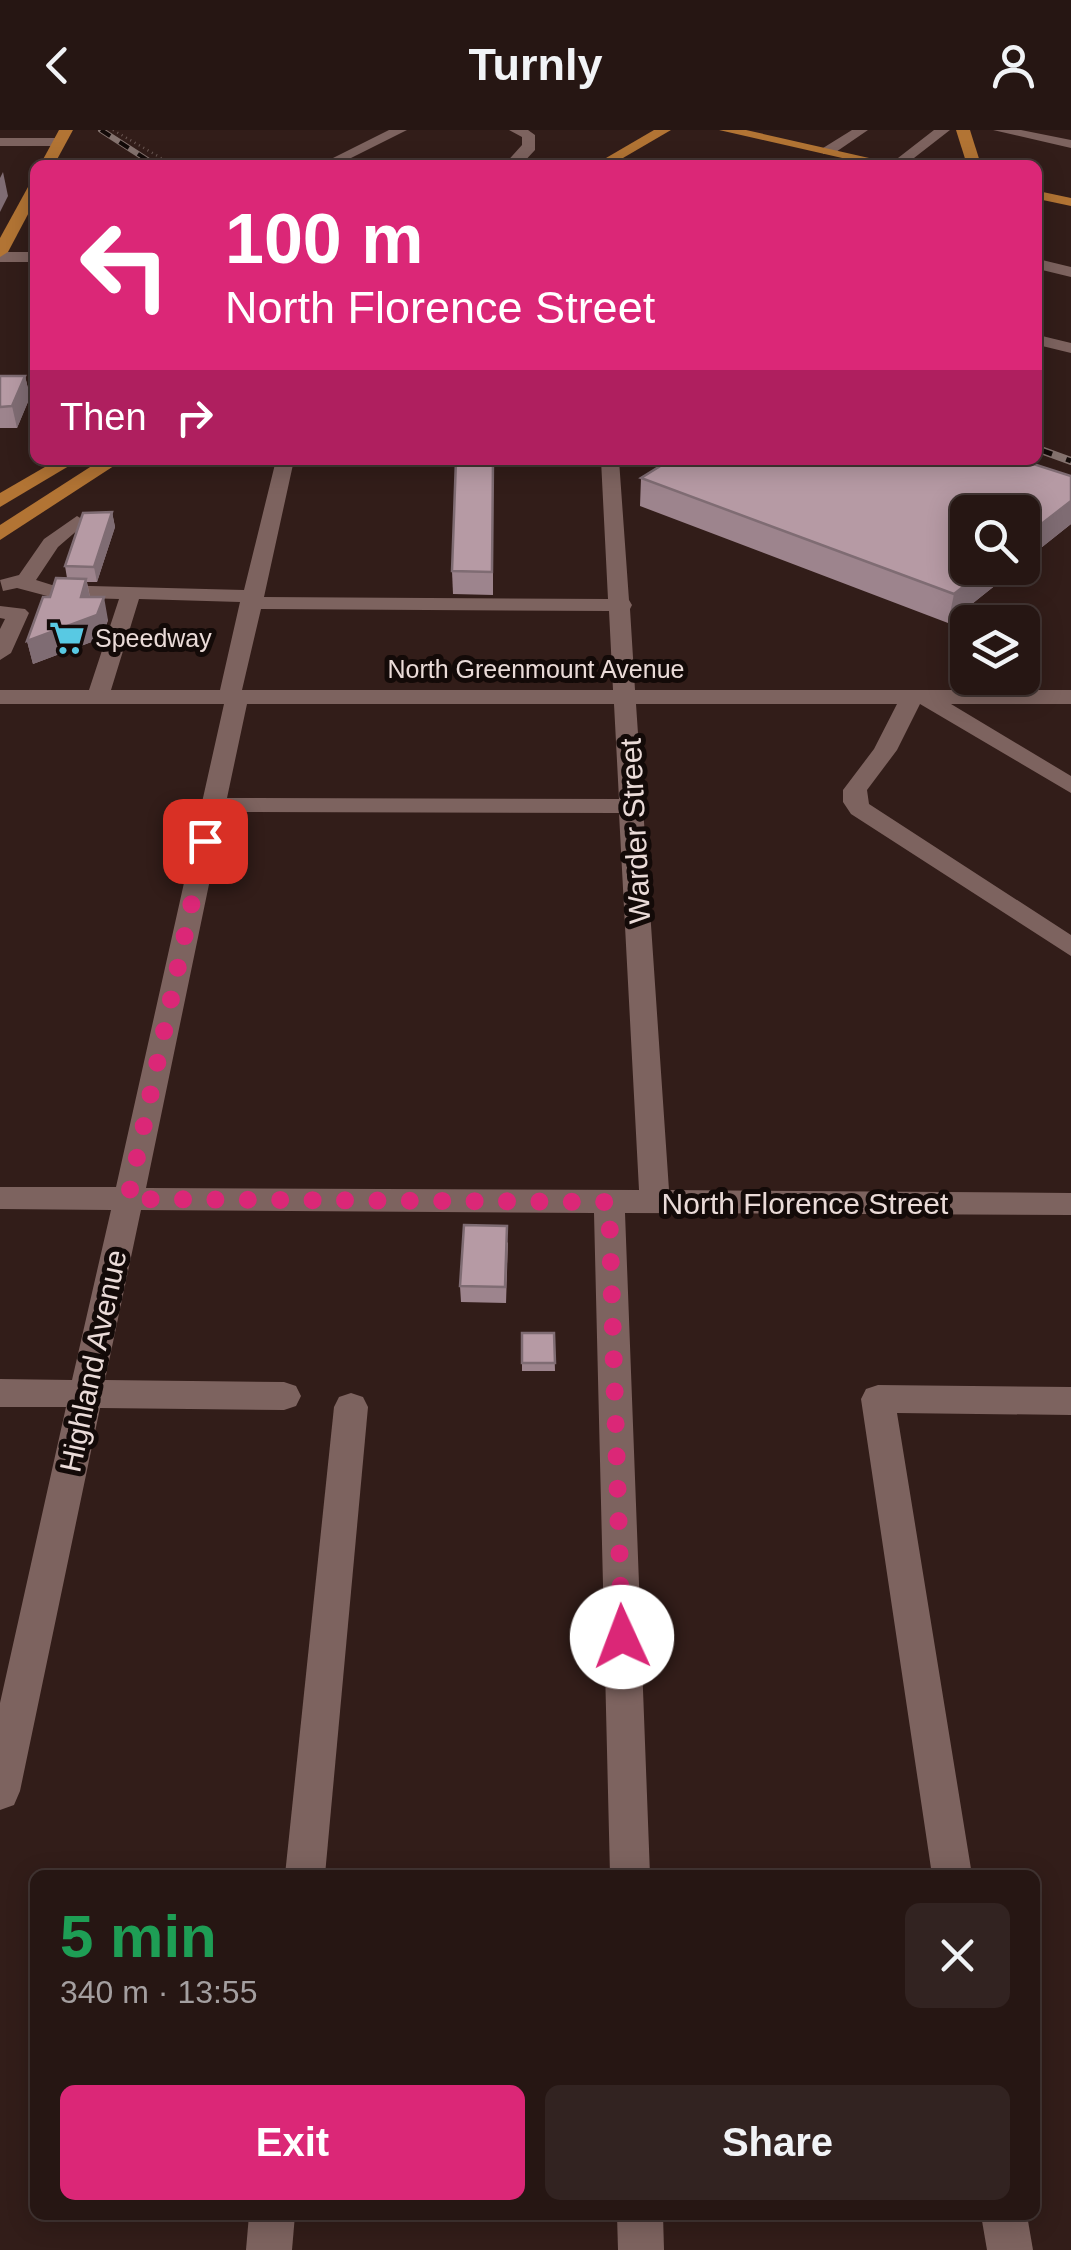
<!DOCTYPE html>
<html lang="en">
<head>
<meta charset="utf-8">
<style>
  :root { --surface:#261613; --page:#322321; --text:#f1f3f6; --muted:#a49fa0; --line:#423533; --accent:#db2777 }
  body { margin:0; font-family:Arial,sans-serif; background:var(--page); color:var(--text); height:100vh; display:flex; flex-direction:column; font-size:38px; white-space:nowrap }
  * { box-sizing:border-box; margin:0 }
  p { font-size:32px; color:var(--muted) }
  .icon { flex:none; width:55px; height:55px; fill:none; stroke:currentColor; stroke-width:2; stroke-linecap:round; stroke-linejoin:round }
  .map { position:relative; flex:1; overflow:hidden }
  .details { position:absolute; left:30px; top:1740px; width:1010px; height:350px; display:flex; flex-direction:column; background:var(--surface); border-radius:15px; box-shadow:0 5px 25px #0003,0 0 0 2px var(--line) }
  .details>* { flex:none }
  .banner { position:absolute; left:30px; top:30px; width:1012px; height:305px; border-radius:15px; box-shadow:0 5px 25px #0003,0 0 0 2px var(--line); background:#db2777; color:#fff; overflow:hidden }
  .tools { position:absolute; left:950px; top:365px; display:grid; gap:20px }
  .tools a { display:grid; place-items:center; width:90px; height:90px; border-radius:15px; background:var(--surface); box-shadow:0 5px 25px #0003,0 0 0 2px var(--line); font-size:50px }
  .pin { position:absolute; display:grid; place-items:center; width:85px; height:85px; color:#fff; margin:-42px; border-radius:20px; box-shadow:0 5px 15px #0006 }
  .me { position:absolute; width:110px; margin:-55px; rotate:358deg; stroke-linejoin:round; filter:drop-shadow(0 0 8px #0008) }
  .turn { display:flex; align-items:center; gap:35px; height:210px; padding:0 30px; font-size:45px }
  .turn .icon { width:130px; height:130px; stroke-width:2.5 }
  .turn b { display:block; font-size:70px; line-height:85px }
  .then { display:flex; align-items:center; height:95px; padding:0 30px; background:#0003; gap:20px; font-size:38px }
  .round { display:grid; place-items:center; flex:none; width:105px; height:105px; border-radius:15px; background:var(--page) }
  .overview { display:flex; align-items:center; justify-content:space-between; height:170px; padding:0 30px }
  h1 { font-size:60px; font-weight:700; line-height:75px; color:#1e9e55 }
  .primary-button { display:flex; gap:20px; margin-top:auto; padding:20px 30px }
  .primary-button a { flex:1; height:115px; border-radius:15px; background:var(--accent); color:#fff; font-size:40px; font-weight:700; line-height:115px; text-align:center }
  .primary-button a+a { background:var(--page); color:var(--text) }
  header { display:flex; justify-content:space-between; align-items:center; height:130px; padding:0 30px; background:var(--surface); font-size:45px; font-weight:700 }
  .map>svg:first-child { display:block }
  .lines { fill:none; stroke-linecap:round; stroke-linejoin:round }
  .path { stroke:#6c5955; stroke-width:2.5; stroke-dasharray:1 4; stroke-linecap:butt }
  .minor { fill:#7d635f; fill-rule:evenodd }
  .major { fill:#b27434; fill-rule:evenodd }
  .rail-far1-casing { stroke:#85736f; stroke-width:6 }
  .rail-casing { stroke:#85736f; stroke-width:8 }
  .rail-far1 { stroke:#130a08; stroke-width:4; stroke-dasharray:11; stroke-linecap:butt }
  .rail { stroke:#130a08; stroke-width:5; stroke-dasharray:15; stroke-linecap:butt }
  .wall { fill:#9d848d }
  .shaded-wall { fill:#7f6c73 }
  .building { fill:#b69aa4; stroke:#7f6c73; stroke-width:2.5 }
  .route { stroke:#db2777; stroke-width:18; stroke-dasharray:0 32.4 }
  .labels { text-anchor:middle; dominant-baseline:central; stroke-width:10; stroke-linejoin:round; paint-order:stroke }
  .far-poi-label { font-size:25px; fill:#eadbd8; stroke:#130a08; text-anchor:start }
  .far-street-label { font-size:25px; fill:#eadbd8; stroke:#130a08 }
  .street-label { font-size:30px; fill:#eadbd8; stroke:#130a08 }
</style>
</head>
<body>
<header><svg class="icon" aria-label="back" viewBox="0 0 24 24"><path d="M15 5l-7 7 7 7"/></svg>Turnly<svg class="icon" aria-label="person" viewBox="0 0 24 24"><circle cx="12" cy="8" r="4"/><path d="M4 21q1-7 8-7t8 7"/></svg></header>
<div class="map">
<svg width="1071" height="2120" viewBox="0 0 1071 2120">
  <rect width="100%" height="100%" fill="#321d19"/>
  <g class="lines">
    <path class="path" d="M113 0 173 35"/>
    <g class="minor">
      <path d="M389 0H407L337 35H319Z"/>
      <path d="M509 0H528L535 5V20L521 35H504L522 15V7Z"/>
      <path d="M852 0H868L833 24H823V18Z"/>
      <path d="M934 0H950L905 35H889Z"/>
      <path d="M993 0H1021L1071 10V18Z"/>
      <path d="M0 8H59L66 12 59 16H0Z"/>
      <rect x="0" y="122" width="35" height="10"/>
      <path d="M1038 129 1071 137V147L1038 139Z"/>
      <path d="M1038 205 1071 213V223L1038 215Z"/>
      <path d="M276 330H294L264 467 608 469 601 330H619L629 470 632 475 630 479 635 560H1071V574H951L1071 646V663L920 574 897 620 867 660 869 674 1071 805V826L851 684 843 672V660L874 619 897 574H636L669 1060 1071 1063V1085L625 1083 650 1745H610L594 1083 141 1080 105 1250 284 1252 296 1256 301 1266 296 1276 284 1280 100 1278 20 1661 14 1675 0 1680V1573L66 1277H0V1249L72 1250 111 1080 0 1079V1057H116L224 574H0V560H89L119 469 51 467 17 458 3 461 0 450 19 445 44 409 77 386 87 392 58 417 36 450 52 455 244 460ZM139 469 240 472 220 560H111ZM261 479 609 481 613 560H242ZM247 574H614L619 669 227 668ZM224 682 619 683 639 1060 146 1058Z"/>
      <path d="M0 476 25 479 29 483 11 523 0 530V499L5 489 0 488Z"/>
      <path d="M878 1255 1071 1257V1285L897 1283 972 1745H932L861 1269 866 1259Z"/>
      <path d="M351 1263 363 1267 368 1277 325 1745H285L334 1277 339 1267Z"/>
      <path d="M249 2085H295L292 2120H246Z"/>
      <path d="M617 2085H663L664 2120H618Z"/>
      <path d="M981 2085H1027L1033 2120H987Z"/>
    </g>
    <g class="major">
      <path d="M59 0H73L54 35H40Z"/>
      <path d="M654 0H671L611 35H594Z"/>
      <path d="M719 0H746L900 35H873Z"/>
      <path d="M956 0H970L981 35H967Z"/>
      <path d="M35 53V71L8 122 0 127V108L28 57Z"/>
      <path d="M1038 61 1071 68V76L1038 69Z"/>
      <path d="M57 330H79L0 377V363Z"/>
      <path d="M101 330H123L0 410V395Z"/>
    </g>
    <defs>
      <path id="rail-far1" d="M101 0 155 35"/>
      <path id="rail" d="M1038 319 1071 331"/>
    </defs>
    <use href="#rail-far1" class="rail-far1-casing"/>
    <use href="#rail" class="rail-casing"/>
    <use href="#rail-far1" class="rail-far1"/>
    <use href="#rail" class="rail"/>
  </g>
  <g class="wall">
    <path d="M0 246H25L30 267 17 298H0Z"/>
    <path d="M493 330V465L453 464 452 441Z"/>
    <path d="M1071 346V394L1022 433 968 438H1017L948 493 640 376 641 348Z"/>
    <path d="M112 382 115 397 97 452H87L90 467 108 490 102 508 33 534 27 511 50 467 67 448 65 436Z"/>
    <path d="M508 1112 506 1173 461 1172 460 1156Z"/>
    <path d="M522 1203H554L555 1241H522Z"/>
  </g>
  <g class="shaded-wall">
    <path d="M3 42 8 66 0 82V48Z"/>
    <path d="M25 246 30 267 17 298 12 276Z"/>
    <path d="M1071 371V394L1022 433V409Z"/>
    <path d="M112 382 115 397 97 452 94 437Z"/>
    <path d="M987 438H1017L948 493 954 464Z"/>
    <path d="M86 449 91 472 104 467 108 490 102 508 33 534 27 511 81 467Z"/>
  </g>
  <g class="building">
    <path d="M0 246H25L12 276 0 277Z"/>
    <path d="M456 330H493L492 442 452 441Z"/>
    <path d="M670 330H1021L1071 346V371L1022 409V382H968V438H987L954 464 641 348Z"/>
    <path d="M112 382 94 437 65 436 83 383Z"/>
    <path d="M56 448 86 449 81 467H104L97 485 27 511 43 467H50Z"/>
    <path d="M464 1095 507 1096 505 1157 460 1156Z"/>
    <path d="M522 1203H554L555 1233H522Z"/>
  </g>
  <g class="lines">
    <path class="route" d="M205 711 128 1069 609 1072 622 1507"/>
  </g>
  <defs>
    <symbol id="supermarket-bare" viewBox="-9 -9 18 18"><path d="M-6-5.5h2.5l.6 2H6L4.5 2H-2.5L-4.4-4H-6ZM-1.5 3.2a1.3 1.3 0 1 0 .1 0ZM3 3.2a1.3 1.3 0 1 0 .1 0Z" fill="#58c9e3" stroke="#130a08" stroke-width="2.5" paint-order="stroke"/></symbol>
  </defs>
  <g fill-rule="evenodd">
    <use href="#supermarket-bare" x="42" y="483" width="50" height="50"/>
  </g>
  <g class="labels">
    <g class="far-poi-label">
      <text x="95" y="508">Speedway</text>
    </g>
    <g class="far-street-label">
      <text x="536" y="539">North Greenmount Avenue</text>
    </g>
    <g class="street-label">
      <text transform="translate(635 701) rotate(-93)">Warder Street</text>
      <text x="805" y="1073">North Florence Street</text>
      <text transform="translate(93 1231) rotate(-78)">Highland Avenue</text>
    </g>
  </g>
</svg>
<div class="tools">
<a><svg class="icon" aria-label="search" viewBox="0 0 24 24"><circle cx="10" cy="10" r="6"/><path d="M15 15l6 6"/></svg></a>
<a><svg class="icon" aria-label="layers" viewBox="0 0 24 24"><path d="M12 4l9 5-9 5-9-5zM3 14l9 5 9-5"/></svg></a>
</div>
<div class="pin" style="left:205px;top:711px;background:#d93025"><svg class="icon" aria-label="arrive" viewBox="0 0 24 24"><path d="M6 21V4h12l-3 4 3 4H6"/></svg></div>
<svg class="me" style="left:622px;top:1507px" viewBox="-20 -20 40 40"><circle r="19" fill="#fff"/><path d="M0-13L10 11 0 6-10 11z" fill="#db2777"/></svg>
<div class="banner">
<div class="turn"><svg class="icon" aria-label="left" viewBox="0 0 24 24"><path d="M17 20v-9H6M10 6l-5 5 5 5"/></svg><div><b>100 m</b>North Florence Street</div></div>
<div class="then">Then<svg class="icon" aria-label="right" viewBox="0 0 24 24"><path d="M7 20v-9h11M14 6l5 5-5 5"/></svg></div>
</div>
<section class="details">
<div class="overview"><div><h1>5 min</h1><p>340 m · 13:55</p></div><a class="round"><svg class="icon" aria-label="close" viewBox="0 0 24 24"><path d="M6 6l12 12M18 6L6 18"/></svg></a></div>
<div class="primary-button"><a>Exit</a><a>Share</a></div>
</section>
</div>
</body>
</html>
